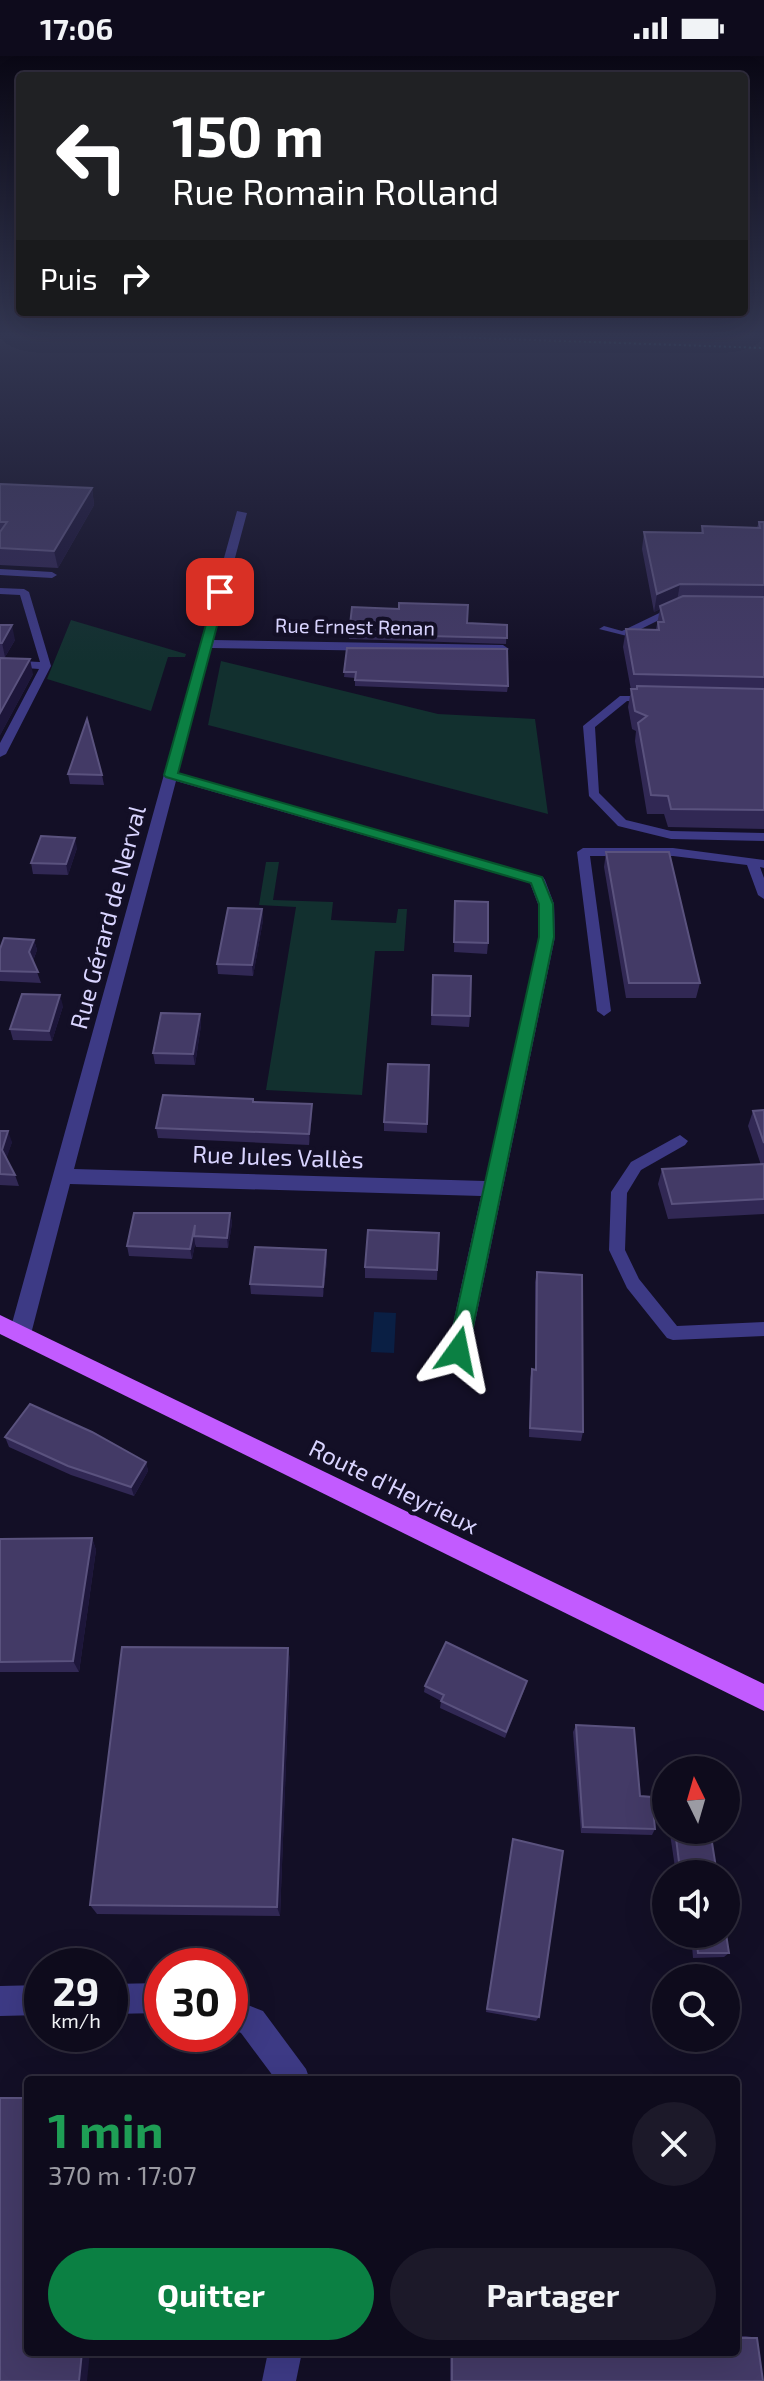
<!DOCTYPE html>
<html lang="fr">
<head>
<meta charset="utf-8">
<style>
  :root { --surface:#0e0b1c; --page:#1c1929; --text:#f1f3f6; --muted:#9b9ba3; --line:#2e2b3b; --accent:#0b8043 }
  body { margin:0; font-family:"Exo 2",sans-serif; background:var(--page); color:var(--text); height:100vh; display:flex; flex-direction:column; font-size:30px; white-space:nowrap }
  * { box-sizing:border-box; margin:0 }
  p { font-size:26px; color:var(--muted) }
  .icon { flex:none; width:44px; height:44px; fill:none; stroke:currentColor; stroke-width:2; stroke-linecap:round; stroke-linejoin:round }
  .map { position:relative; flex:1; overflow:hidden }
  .details { position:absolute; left:24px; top:2020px; width:716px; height:280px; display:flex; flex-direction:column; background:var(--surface); border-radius:8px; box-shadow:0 8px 32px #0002,0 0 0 2px var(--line) }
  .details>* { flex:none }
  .guide { position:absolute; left:16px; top:16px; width:732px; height:244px; border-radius:8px; box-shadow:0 8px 32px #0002,0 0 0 2px var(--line); background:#202124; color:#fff; overflow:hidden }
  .needle { width:52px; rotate:355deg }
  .fabs { position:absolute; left:652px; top:1700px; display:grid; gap:16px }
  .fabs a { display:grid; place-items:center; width:88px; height:88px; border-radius:50%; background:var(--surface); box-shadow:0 8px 32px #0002,0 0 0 2px var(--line); font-size:40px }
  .speed { position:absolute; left:24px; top:1892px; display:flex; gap:16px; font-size:40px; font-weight:700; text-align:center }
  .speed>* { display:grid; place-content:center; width:104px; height:104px; border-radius:50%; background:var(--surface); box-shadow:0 8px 32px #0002,0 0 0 2px var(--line); line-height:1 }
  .speed small { font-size:20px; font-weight:400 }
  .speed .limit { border:12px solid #d22; background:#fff; color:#111 }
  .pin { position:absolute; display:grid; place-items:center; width:68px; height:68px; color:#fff; margin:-34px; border-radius:16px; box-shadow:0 4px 12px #0006 }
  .me { position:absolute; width:88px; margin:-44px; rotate:12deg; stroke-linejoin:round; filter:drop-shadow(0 0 6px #0008) }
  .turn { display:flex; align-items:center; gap:28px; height:168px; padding:0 24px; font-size:36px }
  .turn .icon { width:104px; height:104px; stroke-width:2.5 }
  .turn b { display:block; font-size:56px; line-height:68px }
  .then { display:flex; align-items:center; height:76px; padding:0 24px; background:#0003; gap:16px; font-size:30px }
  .round { display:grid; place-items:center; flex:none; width:84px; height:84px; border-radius:42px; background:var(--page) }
  .headline { display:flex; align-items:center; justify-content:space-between; height:136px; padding:0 24px }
  h1 { font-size:48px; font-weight:700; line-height:60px; color:#1e9e55 }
  .button { display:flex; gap:16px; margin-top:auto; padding:16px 24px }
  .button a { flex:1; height:92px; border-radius:48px; background:var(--accent); color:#fff; font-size:32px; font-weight:700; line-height:92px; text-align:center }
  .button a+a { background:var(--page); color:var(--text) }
  .status { display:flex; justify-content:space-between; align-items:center; height:56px; padding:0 40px; background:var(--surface); direction:ltr }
  .status svg { height:22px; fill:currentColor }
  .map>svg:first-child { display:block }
  .green { fill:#12302f }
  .water { fill:#0a1f44 }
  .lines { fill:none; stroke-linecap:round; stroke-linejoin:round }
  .path { stroke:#2fb8b0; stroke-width:2; stroke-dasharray:2 3; stroke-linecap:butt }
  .service { fill:#3d3a85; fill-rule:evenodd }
  .minor { fill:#3d3a85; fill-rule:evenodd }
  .primary { fill:#c25bff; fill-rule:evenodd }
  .wall { fill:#312854 }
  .shaded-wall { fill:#1d163a }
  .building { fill:#433a66; stroke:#5a527e; stroke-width:2 }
  .route { fill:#0b8043; stroke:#07532c; stroke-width:2 }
  .labels { text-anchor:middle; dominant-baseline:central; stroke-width:8; stroke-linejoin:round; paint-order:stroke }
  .far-street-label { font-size:20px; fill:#d9d4ff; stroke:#130f26 }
  .street-label { font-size:24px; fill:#d9d4ff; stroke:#130f26 }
</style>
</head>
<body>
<div class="status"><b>17:06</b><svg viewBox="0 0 49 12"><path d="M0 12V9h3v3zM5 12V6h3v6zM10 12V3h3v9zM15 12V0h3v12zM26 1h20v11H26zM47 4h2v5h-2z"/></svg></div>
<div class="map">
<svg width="764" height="2325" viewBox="0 0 764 2325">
  <rect width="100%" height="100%" fill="#130f26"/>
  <g class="green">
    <path d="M71 564 186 598 185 601H168L151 655 47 623Z"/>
    <path d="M221 605 438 658 535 663 548 758 208 669Z"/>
    <path d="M266 806H279L273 844 333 846 331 864 396 867 398 853H407L404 895H375L362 1039 266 1034 296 851 259 849Z"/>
  </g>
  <path class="water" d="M374 1256 396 1257 394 1297 371 1296Z"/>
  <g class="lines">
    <path class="path" d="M449 281 764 292"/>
    <g class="service">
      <path d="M0 513 52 516 57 519 52 522 0 519Z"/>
      <path d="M0 532 24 533 29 536 51 610 6 698 0 701V687L39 613 0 610V604L40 606 20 539 0 538Z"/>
      <path d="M678 548 683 551 681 553 627 580 599 573 604 570 622 575Z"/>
      <path d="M620 640H650L655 643 650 646 627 645 595 671 599 737 626 764 671 775 764 777V785L671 783 618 770 589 740 583 670Z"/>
      <path d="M583 792H673L764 804V812L760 811 764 822V843L758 839 747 809 673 800H590L611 955 604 960 597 955 577 796Z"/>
      <path d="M680 1079 688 1085 685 1089 641 1114 627 1137 625 1194 639 1223 677 1270 764 1266V1280L673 1284 667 1282 627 1232 609 1194 611 1136 631 1106Z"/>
    </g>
    <g class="minor">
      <path d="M237 455 247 457 213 584 503 589 509 593 503 597 211 592 178 717 543 821 545 824 554 848 555 881 469 1295 466 1301 458 1304 450 1301 447 1295 481 1140 70 1128 31 1278 28 1284 20 1287 12 1284 9 1278ZM176 725 530 827 538 848 539 881 485 1125 74 1113Z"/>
      <path d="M162 1927V1957L110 1958V1928Z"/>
      <path d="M42 1929V1959L0 1960V1930Z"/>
      <path d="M230 1942 263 1955 306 2013 310 2024H276L241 1977 230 1972Z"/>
      <path d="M268 2296H302L296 2325H262Z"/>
    </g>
    <path class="primary" d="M0 1259 764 1628V1655L0 1278Z"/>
  </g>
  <g class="wall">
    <path d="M0 428 92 432 94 449 58 512 0 509Z"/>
    <path d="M759 466H764V773L668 771 664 758H647L635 685 636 675 632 673 628 651 631 634 623 591 626 573H656L660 553 654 556 642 493 644 476 701 477 702 470 757 471Z"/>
    <path d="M467 567 507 569 506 588 349 583V578Z"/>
    <path d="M0 569 15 584 5 601 0 602 33 618 0 679Z"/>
    <path d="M347 592 508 630 507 636 355 630V622L344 621Z"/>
    <path d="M68 718 102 719 104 729 70 728Z"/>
    <path d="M77 792 68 819 33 818 31 807Z"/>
    <path d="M606 796 700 927 696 942H626L604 811Z"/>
    <path d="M455 845 488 887 487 898 454 896Z"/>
    <path d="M262 853 263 864 253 920 218 918 217 908Z"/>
    <path d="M34 884 37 894 33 905 41 927 0 925V893Z"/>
    <path d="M433 919 470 960 469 971 431 969Z"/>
    <path d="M63 950 52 985 13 984 10 973Z"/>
    <path d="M200 958 201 969 195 1009 155 1008 153 997Z"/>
    <path d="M429 1009 427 1077 384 1075V1066Z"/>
    <path d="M254 1046 312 1048V1058L309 1089 158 1082 156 1072Z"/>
    <path d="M764 1054V1158L668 1163 658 1128 662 1113 761 1109 748 1070 753 1055Z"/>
    <path d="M0 1075 12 1086 6 1102 15 1119 19 1130 0 1129Z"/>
    <path d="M230 1157 232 1167 228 1192 196 1191 195 1188 192 1203 129 1200 127 1190Z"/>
    <path d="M439 1177 437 1224 365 1222V1211Z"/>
    <path d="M327 1204 323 1241 251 1238 250 1228Z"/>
    <path d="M537 1216 583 1376 581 1385 529 1381 530 1323 532 1313H535V1226Z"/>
    <path d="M5 1381 146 1406 148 1415 134 1440 71 1419 9 1391Z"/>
    <path d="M92 1482 96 1494 79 1616H0V1483Z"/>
    <path d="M288 1592 290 1605 280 1860 97 1858 90 1849Z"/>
    <path d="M425 1630 525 1632 505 1682 440 1652 441 1645 424 1636Z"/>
    <path d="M576 1669 655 1773 652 1779 581 1777 573 1676Z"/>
    <path d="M673 1774H710L717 1818H676L670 1778Z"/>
    <path d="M513 1783 539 1961 536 1965 486 1956Z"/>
    <path d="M691 1878H726L729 1897 724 1901 693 1902Z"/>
    <path d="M736 2280H746L757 2282 763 2325H450V2296H736Z"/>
  </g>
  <g class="shaded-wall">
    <path d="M92 432 94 449 58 512 54 495Z"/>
    <path d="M680 528 677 545 660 550V553L654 556 657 538Z"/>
    <path d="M12 569 15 584 5 601 2 587Z"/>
    <path d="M30 603 33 618 0 679V657Z"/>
    <path d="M75 782 77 792 68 819 66 808Z"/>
    <path d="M262 853 263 864 253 920 252 909Z"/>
    <path d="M34 884 37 894 32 907 29 896Z"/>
    <path d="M60 939 63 950 52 985 49 975Z"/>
    <path d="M200 958 201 969 195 1009 193 998Z"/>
    <path d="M312 1048V1058L309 1089V1078Z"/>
    <path d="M8 1075 12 1086 6 1104 2 1094Z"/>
    <path d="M230 1157 232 1167 228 1192 227 1182Z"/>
    <path d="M195 1169 194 1180 195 1188 192 1203 190 1193Z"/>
    <path d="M326 1194 327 1204 323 1241V1231Z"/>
    <path d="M146 1406 148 1415 134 1440 131 1431Z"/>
    <path d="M92 1482 96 1494 79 1616 73 1605Z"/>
    <path d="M288 1592 290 1605 280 1860 277 1851Z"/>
    <path d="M82 2296H90L87 2325H79Z"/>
  </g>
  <g class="building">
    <path d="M0 428 92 432 54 495 0 492V476L7 466H0Z"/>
    <path d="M759 466H764V529L680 528 657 538 644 476 703 477 702 470 760 472Z"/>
    <path d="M683 540 764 541V621L634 618 626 573 659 574 658 566H664L660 550Z"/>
    <path d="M399 547 468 549 467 567 507 569V582L349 578 352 551 399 553Z"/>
    <path d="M0 569H12L2 587H0Z"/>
    <path d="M347 592 507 593 508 630 355 624 356 616H344Z"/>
    <path d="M0 602 30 603 0 657Z"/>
    <path d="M637 630 764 633V754L671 753 668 740 651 739 638 667 647 660 635 655 631 633H637Z"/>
    <path d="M87 663 102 719 68 718Z"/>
    <path d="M41 780 75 782 66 808 31 807Z"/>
    <path d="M606 796H669L700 927H629Z"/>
    <path d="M455 845 488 846V887L454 886Z"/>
    <path d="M228 852 262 853 252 909 217 908Z"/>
    <path d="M4 882 34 884 29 896 38 916 0 915V893Z"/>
    <path d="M433 919 471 920 470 960 432 959Z"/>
    <path d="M22 938 60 939 49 975 10 973Z"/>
    <path d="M161 957 200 958 193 998 153 997Z"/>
    <path d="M388 1008 429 1009 427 1068 384 1066Z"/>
    <path d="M163 1039 253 1043V1046L312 1048 309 1078 156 1072Z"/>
    <path d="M764 1054V1087L753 1055Z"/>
    <path d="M0 1075H8L2 1094 15 1119 0 1118Z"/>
    <path d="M764 1108V1143L672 1148 662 1113Z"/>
    <path d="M134 1157H230L227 1182 194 1180 195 1169 190 1193 127 1190Z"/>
    <path d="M368 1174 439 1177 437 1214 365 1211Z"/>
    <path d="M255 1191 326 1194 323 1231 250 1228Z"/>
    <path d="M537 1216 582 1219 583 1376 530 1372 532 1313 536 1314Z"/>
    <path d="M30 1348 92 1376 146 1406 131 1431 68 1410 5 1381Z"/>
    <path d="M92 1482 73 1605 0 1606V1483Z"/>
    <path d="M446 1586 527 1625 506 1676 441 1645 444 1639 425 1630Z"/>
    <path d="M122 1591 288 1592 277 1851 90 1849Z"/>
    <path d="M576 1669 634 1672 640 1740 652 1741 655 1773 583 1771Z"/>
    <path d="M675 1774H710L717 1818H688V1813L680 1814Z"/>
    <path d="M513 1783 563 1795 539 1961 487 1953Z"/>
    <path d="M696 1878H726L729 1897H698Z"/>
    <path d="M0 2042H28V2296H82L79 2325H0Z"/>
    <path d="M736 2282H757L763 2325H452V2296H736Z"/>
  </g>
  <linearGradient id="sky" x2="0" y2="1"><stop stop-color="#0a0815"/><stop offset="0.46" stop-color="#333752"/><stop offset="1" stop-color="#333752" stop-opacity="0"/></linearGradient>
  <rect width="764" height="607" fill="url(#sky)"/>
  <path class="route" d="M220 532 226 536 178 717 542 821 553 848 554 881 468 1295 465 1301 458 1303 451 1301 448 1295 539 881V848L531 827 166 721 164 719 215 536Z"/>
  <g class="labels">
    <g class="far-street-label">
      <text transform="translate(355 570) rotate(1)">Rue Ernest Renan</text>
    </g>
    <g class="street-label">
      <text transform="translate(107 861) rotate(-75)">Rue Gérard de Nerval</text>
      <text transform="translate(278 1100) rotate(2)">Rue Jules Vallès</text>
      <text transform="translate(394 1430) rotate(26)">Route d'Heyrieux</text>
    </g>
  </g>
</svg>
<div class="fabs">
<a><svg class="needle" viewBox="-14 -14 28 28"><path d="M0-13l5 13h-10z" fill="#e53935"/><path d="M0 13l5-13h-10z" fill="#9b9ba3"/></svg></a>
<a><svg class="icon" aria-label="sound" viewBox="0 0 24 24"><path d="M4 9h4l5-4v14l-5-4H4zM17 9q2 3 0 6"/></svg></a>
<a><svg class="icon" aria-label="search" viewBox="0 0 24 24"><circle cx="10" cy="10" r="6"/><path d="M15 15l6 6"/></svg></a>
</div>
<div class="speed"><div>29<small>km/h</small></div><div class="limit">30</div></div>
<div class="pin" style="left:220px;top:536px;background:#d93025"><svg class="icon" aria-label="arrive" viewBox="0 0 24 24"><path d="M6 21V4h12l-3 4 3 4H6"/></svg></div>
<svg class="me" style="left:458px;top:1295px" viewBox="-20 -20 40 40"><path d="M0-17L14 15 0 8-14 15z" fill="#0b8043" stroke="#fff" stroke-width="4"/></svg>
<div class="guide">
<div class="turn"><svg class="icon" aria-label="left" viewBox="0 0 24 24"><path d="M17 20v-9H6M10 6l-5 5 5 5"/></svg><div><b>150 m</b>Rue Romain Rolland</div></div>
<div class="then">Puis<svg class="icon" aria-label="right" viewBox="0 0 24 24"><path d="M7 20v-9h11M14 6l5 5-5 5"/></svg></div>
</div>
<section class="details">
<div class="headline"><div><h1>1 min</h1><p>370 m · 17:07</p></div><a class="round"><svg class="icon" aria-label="close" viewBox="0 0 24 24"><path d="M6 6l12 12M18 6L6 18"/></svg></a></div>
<div class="button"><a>Quitter</a><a>Partager</a></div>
</section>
</div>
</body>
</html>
